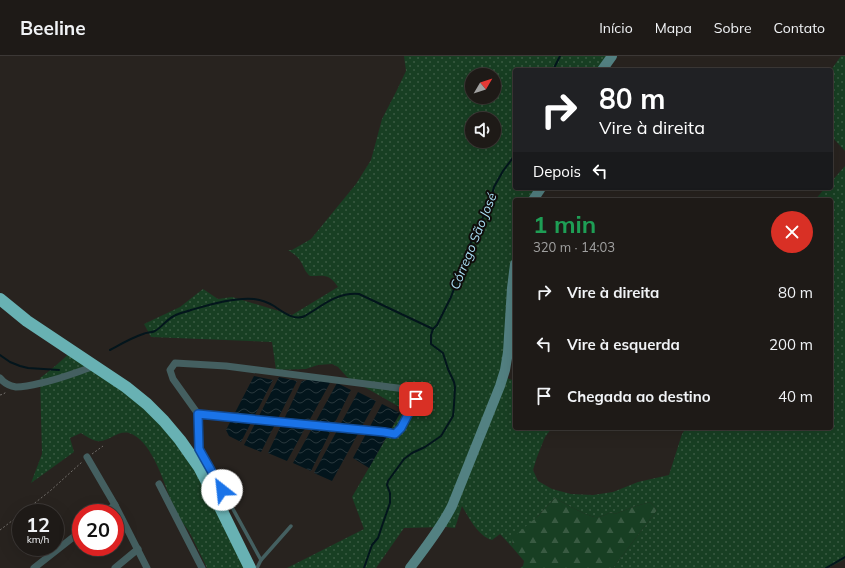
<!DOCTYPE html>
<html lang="pt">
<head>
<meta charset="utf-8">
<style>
  :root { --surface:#1e1a17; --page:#2b2724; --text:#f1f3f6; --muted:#a1a1a1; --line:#3c3836 }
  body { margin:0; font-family:Mulish,sans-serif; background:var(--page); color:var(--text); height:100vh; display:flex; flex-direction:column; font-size:15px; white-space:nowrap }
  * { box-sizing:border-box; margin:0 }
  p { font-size:13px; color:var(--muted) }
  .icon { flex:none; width:22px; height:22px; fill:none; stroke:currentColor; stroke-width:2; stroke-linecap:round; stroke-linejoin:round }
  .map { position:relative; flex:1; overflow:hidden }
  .drawer { position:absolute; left:513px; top:142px; width:320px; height:232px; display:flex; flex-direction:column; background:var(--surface); border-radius:4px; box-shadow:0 4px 16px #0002,0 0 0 1px var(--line) }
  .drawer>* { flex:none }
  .top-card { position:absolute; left:513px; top:12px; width:320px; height:122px; border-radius:4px; box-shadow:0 4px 16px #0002,0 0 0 1px var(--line); background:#202124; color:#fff; overflow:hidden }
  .needle { width:26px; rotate:51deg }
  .buttons { position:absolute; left:465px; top:12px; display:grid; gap:8px }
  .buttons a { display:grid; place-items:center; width:36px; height:36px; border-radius:50%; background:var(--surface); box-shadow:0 4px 16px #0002,0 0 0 1px var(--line); font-size:20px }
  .speed { position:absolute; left:12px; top:448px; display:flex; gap:8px; font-size:20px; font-weight:700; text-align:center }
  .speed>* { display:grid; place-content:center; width:52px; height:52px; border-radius:50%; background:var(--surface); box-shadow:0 4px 16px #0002,0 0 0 1px var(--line); line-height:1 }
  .speed small { font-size:10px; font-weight:400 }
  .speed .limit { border:6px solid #d22; background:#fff; color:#111 }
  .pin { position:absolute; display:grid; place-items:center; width:34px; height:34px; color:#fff; margin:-17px; border-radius:8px; box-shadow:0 2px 6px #0006 }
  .me { position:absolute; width:44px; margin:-22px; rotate:331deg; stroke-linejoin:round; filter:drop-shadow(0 0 3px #0008) }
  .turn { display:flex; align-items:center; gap:14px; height:84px; padding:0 20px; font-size:18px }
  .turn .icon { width:52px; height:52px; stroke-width:2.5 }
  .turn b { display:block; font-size:28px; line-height:34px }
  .then { display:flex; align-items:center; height:38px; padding:0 20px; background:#0003; gap:8px; font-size:15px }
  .round { display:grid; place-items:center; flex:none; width:42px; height:42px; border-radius:21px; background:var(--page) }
  .head { display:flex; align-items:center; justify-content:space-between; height:68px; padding:0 20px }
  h1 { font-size:24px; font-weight:700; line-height:30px; color:#1e9e55 }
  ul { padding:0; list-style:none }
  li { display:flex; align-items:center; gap:12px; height:52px; padding:0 20px }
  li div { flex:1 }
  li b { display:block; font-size:15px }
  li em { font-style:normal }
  header { display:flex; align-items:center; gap:24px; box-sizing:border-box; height:56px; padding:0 20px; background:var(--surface); border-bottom:1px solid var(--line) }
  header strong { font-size:19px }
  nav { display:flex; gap:22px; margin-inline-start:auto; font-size:14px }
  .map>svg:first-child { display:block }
  .green { fill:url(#green-dots); fill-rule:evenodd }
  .forest { fill:url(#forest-firs) }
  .water { fill:url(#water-waves) }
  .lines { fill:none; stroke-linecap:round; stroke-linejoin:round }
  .stream { stroke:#03151c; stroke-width:2 }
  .path { stroke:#716d69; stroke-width:1; stroke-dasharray:2 2; stroke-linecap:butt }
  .lane { stroke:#445f60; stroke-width:3.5 }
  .street { stroke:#445f60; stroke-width:7 }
  .secondary { stroke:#538182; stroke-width:10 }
  .highway { stroke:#68b1b3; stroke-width:12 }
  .route-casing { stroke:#114b97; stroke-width:10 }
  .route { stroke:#1a73e8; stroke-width:7 }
  .labels { text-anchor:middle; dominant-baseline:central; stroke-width:4; stroke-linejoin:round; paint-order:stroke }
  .water-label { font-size:13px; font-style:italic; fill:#abdff6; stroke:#0f0d0b }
</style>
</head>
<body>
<header>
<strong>Beeline</strong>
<nav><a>Início</a><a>Mapa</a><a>Sobre</a><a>Contato</a></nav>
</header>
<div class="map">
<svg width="845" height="512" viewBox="0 0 845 512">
  <defs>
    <pattern id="green-dots" width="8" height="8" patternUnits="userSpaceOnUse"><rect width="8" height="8" fill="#183f23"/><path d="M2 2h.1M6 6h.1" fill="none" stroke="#395a42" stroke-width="1.8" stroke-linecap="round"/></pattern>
    <pattern id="forest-firs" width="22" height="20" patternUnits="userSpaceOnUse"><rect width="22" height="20" fill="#183f23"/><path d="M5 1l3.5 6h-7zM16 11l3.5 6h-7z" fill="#395a42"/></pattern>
    <pattern id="water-waves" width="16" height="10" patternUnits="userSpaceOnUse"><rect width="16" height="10" fill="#03151c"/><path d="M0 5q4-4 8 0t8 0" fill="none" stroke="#27363c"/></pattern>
  </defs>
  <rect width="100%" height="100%" fill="#28231f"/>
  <g class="green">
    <path d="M404 0H617L608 14H515V132H546L537 144H515V214L512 226 514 285 507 322 515 325V372H552L545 381 537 401 533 414 538 425 552 433 571 438 593 439 613 436 638 426 669 419 682 378 686 372H831V144H815L825 132H831V126L845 110V503L828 512H613L657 454 650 446 633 451 615 458 611 456C607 458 603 460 599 461 591 463 564 447 555 442L512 487V491L500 478 492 484C478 480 469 462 462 450L455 472 446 471 404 472 376 512H287L364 473 352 441 403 353 347 321 338 311 332 308 318 309 306 313 276 314 272 286 151 281 144 268 180 251 203 233 218 243 232 241 292 259 338 231C329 217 324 220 310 220 305 216 304 211 301 206 298 200 293 198 288 194H292L311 183 356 128 371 104 382 63 396 36 406 15ZM472 19H494V41H472ZM472 63H494V85H472Z"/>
    <path d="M841 0H845V95L831 80V14Z"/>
    <path d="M73 293 168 373 206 430 246 512H207C202 501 196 490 191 479 188 473 183 468 179 461 176 454 172 447 169 439 162 421 150 383 129 377 117 374 108 387 97 385 91 384 86 380 81 377L70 382 74 396 31 427 42 398 40 322C52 313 63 304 73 293Z"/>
  </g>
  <path class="forest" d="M555 442C564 447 591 463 599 461 603 460 607 458 611 456L615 458 633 451 650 446 657 454 613 512H520L523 510 524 505 512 491 513 481 538 460Z"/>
  <g class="water">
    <path d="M254 320 273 324 241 386 229 380 226 374Z"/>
    <path d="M279 321 297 325 261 396 244 389Z"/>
    <path d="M322 321 331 325 287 405 268 397 302 325Z"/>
    <path d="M337 327 351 334 311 415 293 407Z"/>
    <path d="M358 336 376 345 332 425 314 417Z"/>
    <path d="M382 348 400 357 369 412 353 402Z"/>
  </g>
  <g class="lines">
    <g class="stream">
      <path d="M553 14 560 0"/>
      <path d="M110 294C121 288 131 282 143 278 147 276 151 277 155 275 162 271 166 264 174 260 179 257 186 256 191 254 209 249 235 241 254 243 261 244 269 247 274 250 283 256 294 265 305 260 322 250 337 236 359 238L433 273"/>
      <path d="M0 299 10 306 20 310 28 312 59 314"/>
      <path d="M364 512 372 489 378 482 383 467 390 447V437L387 429 388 425 404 403 412 397 425 391 441 380 453 360 454 349 455 331 454 326 448 313 443 297 431 288V279L433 273 437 269 451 241 474 178 489 150 494 131 503 115 515 99"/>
      <path d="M826 512 845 501"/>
    </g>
    <g class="path">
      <path d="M0 339 4 338 6 335"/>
      <path d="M92 398 103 390"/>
      <path d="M22 457 50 435 82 406"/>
      <path d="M0 474 21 458"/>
    </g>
    <g class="lane">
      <path d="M201 395 261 504"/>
      <path d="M257 512 261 504 291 470"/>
    </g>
    <g class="street">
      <path d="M0 322C4 327 10 330 16 331 25 331 33 329 41 327 60 323 77 316 95 310"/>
      <path d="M198 358 384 376 395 378 401 372 417 343 413 334 226 310 175 307 170 314 173 323 198 358 199 409"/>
      <path d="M87 401 115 449 147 512"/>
      <path d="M159 428 202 512"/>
      <path d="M104 457 115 449"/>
      <path d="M34 512 81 475"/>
      <path d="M115 512 138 493"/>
    </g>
    <g class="secondary">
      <path d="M602 14 612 0"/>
      <path d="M533 144 541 132"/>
      <path d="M410 512C425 492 441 472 452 450L500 330 505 314 508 296 512 232 515 208"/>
    </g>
    <path class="highway" d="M0 243 27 265 126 331 147 348 164 365 180 384 199 411 220 451 250 512"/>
  </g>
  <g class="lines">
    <defs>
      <path id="route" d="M222 434 199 393 198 358 384 376 395 378 401 372 416 343"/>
    </defs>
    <use href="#route" class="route-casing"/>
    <use href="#route" class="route"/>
  </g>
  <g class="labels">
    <g class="water-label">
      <text transform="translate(473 185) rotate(-68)">Córrego São José</text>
    </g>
  </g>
</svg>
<div class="buttons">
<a><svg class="needle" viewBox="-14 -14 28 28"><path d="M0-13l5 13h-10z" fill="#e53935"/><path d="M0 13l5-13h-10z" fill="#a1a1a1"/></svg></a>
<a><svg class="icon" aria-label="sound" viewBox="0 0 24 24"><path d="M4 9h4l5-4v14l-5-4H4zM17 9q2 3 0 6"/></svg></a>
</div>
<div class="speed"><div>12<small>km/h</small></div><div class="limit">20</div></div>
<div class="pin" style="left:416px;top:343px;background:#d93025"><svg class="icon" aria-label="arrive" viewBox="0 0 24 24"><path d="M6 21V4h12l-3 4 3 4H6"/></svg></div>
<svg class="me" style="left:222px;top:434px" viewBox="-20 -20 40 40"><circle r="19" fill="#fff"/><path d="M0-13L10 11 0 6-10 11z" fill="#1a73e8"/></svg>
<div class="top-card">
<div class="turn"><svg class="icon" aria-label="right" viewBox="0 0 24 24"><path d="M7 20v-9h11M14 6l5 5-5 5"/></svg><div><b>80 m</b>Vire à direita</div></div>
<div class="then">Depois<svg class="icon" aria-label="left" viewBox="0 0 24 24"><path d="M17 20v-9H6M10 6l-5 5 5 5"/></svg></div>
</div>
<section class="drawer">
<div class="head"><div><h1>1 min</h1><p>320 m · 14:03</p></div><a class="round" style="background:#d93025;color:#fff"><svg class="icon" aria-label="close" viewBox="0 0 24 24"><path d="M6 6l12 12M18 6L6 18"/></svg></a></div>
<ul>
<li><svg class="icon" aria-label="right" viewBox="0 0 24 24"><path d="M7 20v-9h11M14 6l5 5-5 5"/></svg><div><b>Vire à direita</b></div><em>80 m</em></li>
<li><svg class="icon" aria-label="left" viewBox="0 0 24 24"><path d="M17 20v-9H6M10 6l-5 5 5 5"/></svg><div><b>Vire à esquerda</b></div><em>200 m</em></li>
<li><svg class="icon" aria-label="arrive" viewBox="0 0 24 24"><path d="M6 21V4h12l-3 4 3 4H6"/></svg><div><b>Chegada ao destino</b></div><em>40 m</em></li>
</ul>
</section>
</div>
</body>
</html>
